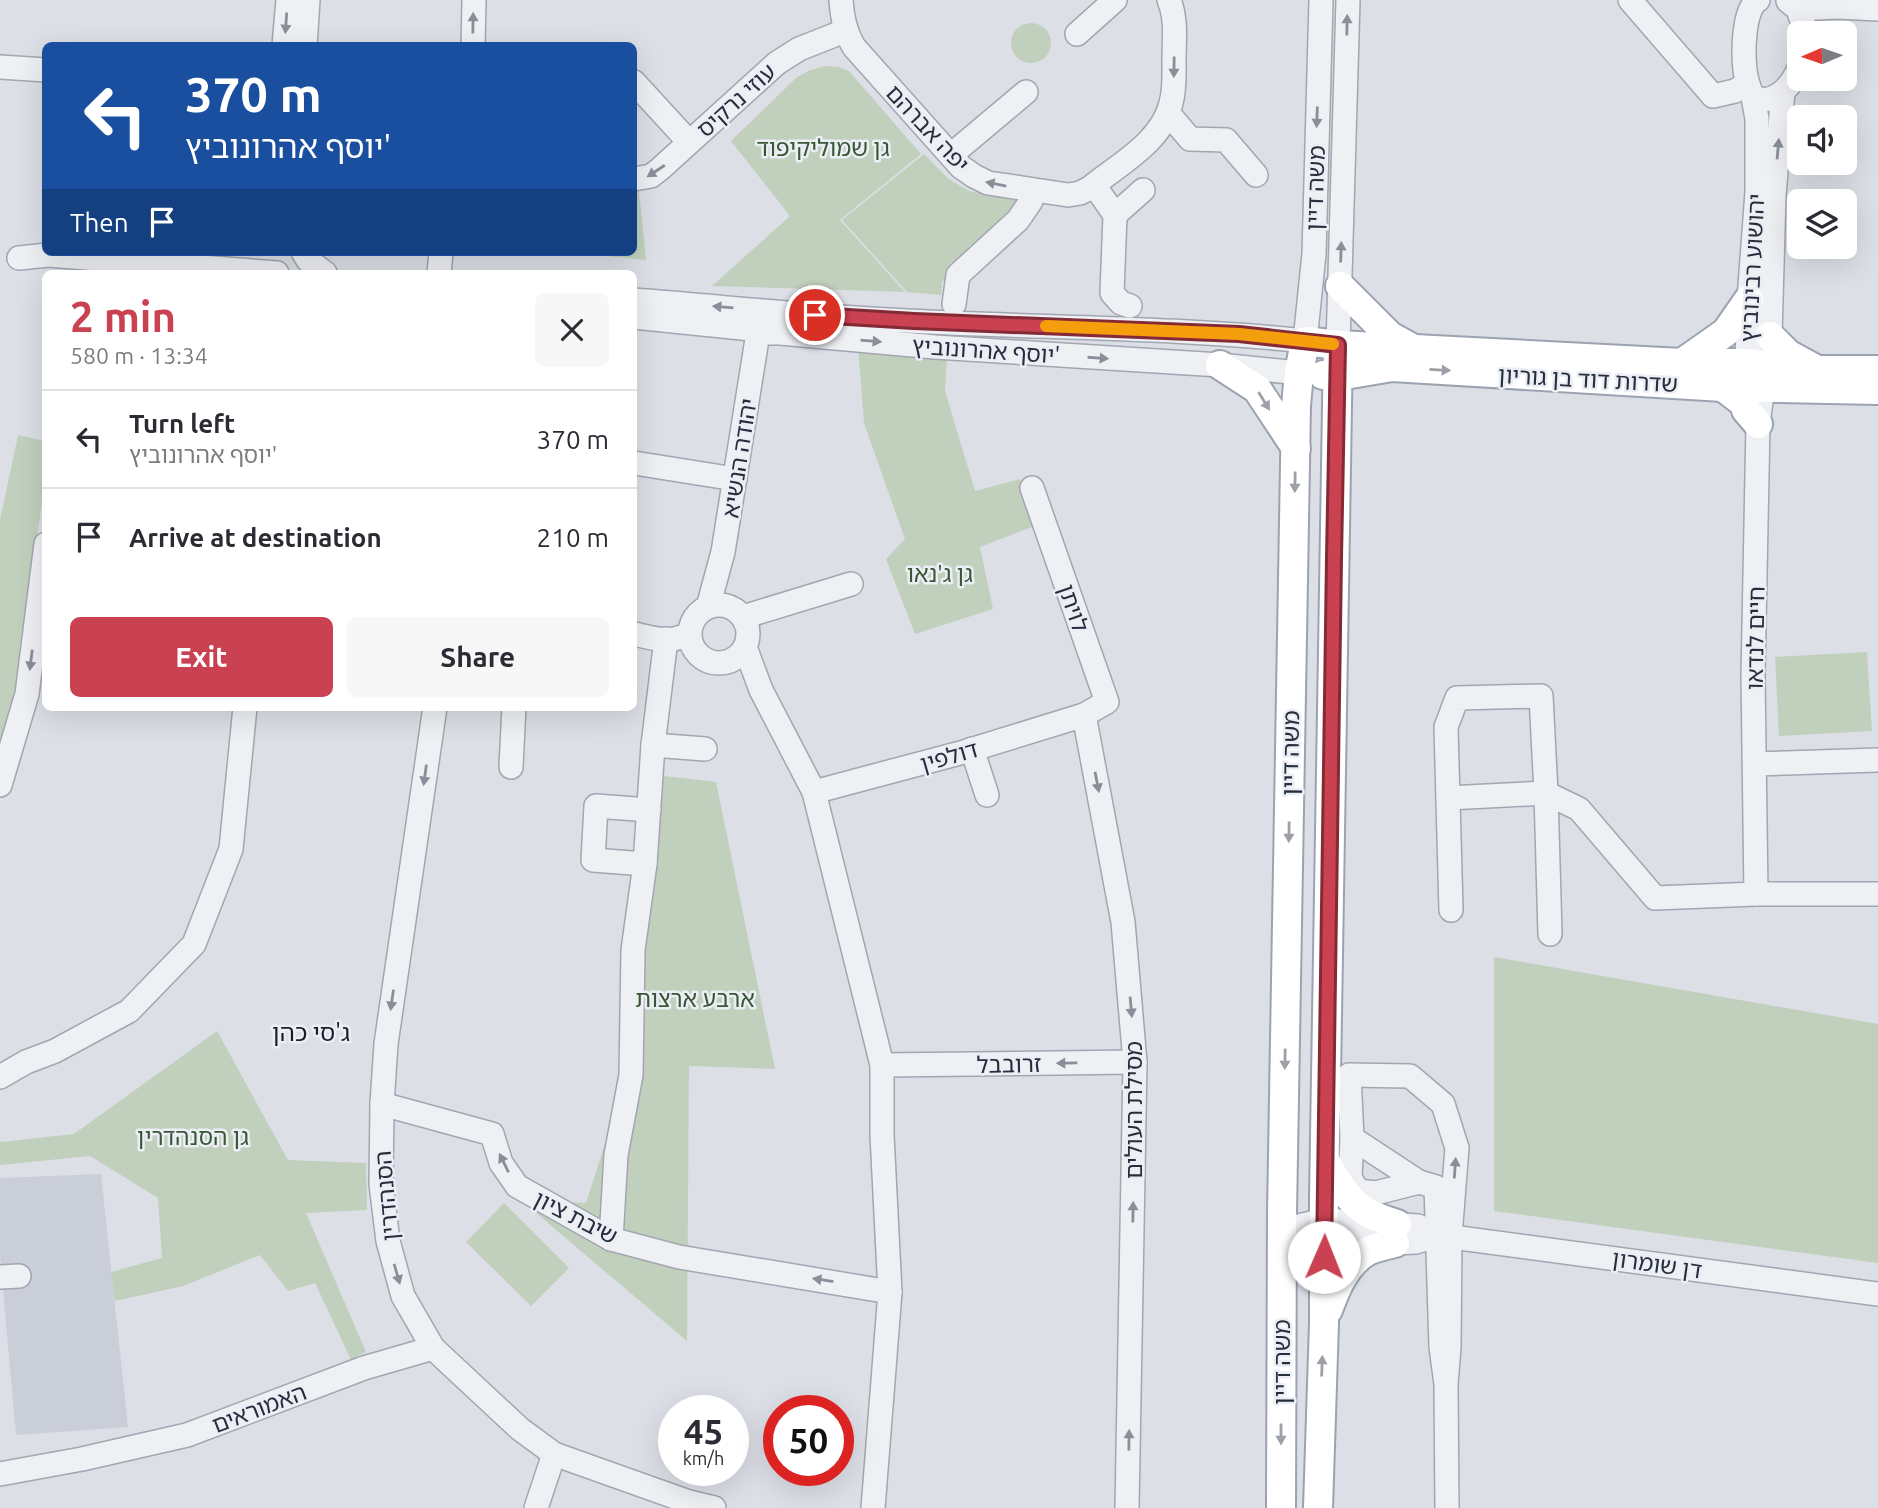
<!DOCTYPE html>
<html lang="en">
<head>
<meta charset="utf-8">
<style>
  :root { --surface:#fff; --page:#f7f7f7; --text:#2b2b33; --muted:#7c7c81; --line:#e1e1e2; --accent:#ca4151 }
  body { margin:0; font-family:Ubuntu,"Noto Sans Hebrew",sans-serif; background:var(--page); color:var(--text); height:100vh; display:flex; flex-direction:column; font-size:26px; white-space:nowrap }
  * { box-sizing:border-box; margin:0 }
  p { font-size:23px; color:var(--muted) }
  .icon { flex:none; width:38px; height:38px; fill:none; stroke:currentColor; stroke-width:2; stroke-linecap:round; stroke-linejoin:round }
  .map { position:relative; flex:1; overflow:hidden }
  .side { position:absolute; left:42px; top:270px; width:595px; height:441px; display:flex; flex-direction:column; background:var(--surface); border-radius:10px; box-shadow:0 7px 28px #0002 }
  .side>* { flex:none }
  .banner { position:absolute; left:42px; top:42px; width:595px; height:214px; border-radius:10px; box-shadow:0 7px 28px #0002; background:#1a4fa0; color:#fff; overflow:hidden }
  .needle { width:46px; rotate:268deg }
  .tools { position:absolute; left:1787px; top:21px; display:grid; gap:14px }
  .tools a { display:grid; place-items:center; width:70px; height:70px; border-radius:10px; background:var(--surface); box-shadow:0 7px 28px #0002; font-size:35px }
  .speed { position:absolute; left:658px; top:1395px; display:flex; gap:14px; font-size:35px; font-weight:700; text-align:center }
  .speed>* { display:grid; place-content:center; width:91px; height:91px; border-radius:50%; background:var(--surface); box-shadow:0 7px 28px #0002; line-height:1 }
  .speed small { font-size:18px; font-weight:400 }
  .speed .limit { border:10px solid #d22; background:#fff; color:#111 }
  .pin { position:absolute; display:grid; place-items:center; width:60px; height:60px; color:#fff; margin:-30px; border:4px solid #fff; border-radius:50%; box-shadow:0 2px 7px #0007 }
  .me { position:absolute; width:77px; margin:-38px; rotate:1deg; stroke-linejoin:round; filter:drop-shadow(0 0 5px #0008) }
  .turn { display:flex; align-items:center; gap:24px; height:147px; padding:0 28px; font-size:32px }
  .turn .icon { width:91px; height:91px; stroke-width:2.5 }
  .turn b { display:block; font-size:49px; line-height:60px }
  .then { display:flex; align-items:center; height:66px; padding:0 28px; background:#0003; gap:14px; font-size:26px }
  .round { display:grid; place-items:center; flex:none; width:74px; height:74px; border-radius:10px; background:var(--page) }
  .summary { display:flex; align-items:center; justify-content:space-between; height:119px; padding:0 28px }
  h1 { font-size:42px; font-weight:600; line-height:52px; color:var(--accent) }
  .action { display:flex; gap:14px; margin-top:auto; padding:14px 28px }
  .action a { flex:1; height:80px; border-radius:10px; background:var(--accent); color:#fff; font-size:28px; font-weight:600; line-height:80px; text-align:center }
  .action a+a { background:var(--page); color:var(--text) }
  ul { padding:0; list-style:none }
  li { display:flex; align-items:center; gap:21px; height:98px; padding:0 28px; border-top:2px solid var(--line) }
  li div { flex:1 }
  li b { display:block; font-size:26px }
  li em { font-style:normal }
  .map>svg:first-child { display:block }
  .built { fill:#caced8 }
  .green { fill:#c1d0bd }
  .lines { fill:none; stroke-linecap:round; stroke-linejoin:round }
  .minor-casing { stroke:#a2a6b0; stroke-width:26 }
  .major-casing { stroke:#9ba3b1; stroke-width:32 }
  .minor { stroke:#eef0f4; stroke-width:23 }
  .major { stroke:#fff; stroke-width:28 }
  .oneway { fill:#8a8e98 }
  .oneway2 { fill:#9da0a7 }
  .route-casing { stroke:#832a35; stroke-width:18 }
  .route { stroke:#ca4151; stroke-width:12 }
  .slow { stroke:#f59e0b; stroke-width:12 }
  .labels { text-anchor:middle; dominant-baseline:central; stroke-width:5; stroke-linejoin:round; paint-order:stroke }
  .street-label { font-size:23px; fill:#262d3c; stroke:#ebeef4 }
  .park-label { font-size:23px; fill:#395734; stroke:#ebeef4 }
  .neighbourhood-label { font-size:24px; fill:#191e2c; stroke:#ebeef4 }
</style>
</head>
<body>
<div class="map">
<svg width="1878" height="1508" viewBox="0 0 1878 1508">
  <rect width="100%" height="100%" fill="#dcdfe6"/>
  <path class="built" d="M101 1174 128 1427 16 1435 0 1256V1178Z"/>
  <g class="green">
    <circle cx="1031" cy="43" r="20"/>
    <path d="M825 66 839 67 849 71 921 154 840 220 905 292 712 286 790 216 731 141 796 78 808 71Z"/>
    <path d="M924 154 949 179 969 191 1019 200V208L942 282 941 295 907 292 842 220Z"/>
    <path d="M634 191H639L646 260 568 252H634Z"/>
    <path d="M858 348 947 354 945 391 975 491 1020 479 1037 525 980 547 993 609 915 634 886 559 905 539 864 423Z"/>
    <path d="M18 435 45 441 46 473 16 691 0 758V520Z"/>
    <path d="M1867 652 1872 731 1779 736 1775 657Z"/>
    <path d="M647 774 716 782 775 1069 689 1066 687 1341 522 1201 586 1203 626 1078Z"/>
    <path d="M1494 957 1878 1024V1263L1494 1211Z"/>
    <path d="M217 1031 288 1160 366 1163 367 1210 306 1213 366 1352 359 1355 352 1362 315 1283 288 1291 260 1255 183 1286 115 1301 111 1272 162 1258 158 1198 90 1156 0 1165V1142L74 1134Z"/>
    <path d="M504 1203 569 1268 531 1306 466 1242Z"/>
  </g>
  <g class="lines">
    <defs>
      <g id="minor">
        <path d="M841 0C842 17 845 32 854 47L961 167 974 176 988 183 1068 195 1080 193 1090 188C1119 164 1162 142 1171 103 1175 89 1174 74 1174 59 1174 39 1177 19 1169 0"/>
        <path d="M1630 0 1713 96 1735 91 1747 84"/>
        <path d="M1758 0C1743 9 1743 53 1745 70 1746 79 1749 88 1753 97 1754 97 1763 100 1764 100 1782 98 1793 82 1799 68"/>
        <path d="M1788 1 1798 9 1806 33"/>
        <path d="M1798 9 1837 7 1878 9"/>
        <path d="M1077 34 1115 0"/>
        <path d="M284 46 288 0"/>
        <path d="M305 46 308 0"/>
        <path d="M473 46 474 0"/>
        <path d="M0 67 46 70"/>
        <path d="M634 82 689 142"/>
        <path d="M1753 97 1757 119V192L1749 299 1747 363 1756 377"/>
        <path d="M1168 113 1190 139 1226 140 1256 175"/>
        <path d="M951 155 1026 92"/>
        <path d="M634 179 651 176 660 169 777 63 799 49 837 34 845 28"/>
        <path d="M1094 185 1115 215 1112 293 1121 303 1130 306"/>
        <path d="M1115 215 1143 190"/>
        <path d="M303 252 308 260 325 273"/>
        <path d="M19 258 48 255 277 273"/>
        <path d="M439 273 441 252"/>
        <path d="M634 300C725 307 816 317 908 321 1040 328 1173 327 1305 341L1314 254 1321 0"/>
        <path d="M954 304 958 275 1018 220 1031 201 1033 191"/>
        <path d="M634 317 751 329 758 333H780L935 347 1220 365 1299 373"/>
        <path d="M1338 345 1348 0"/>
        <path d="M634 463 735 479"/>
        <circle cx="719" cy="634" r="29"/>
        <path d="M708 607 723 552 758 333 764 320"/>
        <path d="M743 617 851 584"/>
        <path d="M634 634C648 637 667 643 681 637"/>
        <path d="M745 647 761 690 814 792 882 1065V1135L890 1292 873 1508"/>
        <path d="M435 707 386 1044 382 1104 381 1184 388 1241 403 1296 433 1348 520 1429 554 1454 689 1502 714 1508"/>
        <path d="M1084 715 1123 922 1135 1062 1127 1508"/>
        <path d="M653 745 705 749"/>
        <path d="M972 749 987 795"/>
        <path d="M1755 764 1878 760"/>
        <path d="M511 767 514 707"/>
        <path d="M0 785 27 694 46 544"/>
        <path d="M814 792 964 752 1084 715 1107 702 1032 488"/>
        <path d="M1448 798 1546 793 1550 934"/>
        <path d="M645 864 593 860 596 806 649 810"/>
        <path d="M1756 894 1753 676 1758 424 1770 336 1774 195 1783 92"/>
        <path d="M1451 910 1446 727 1457 698 1541 696 1546 793 1579 809 1655 898 1756 894H1878"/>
        <path d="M882 1065 1135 1062"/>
        <path d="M0 1077 26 1062 55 1051 129 1011 194 944 231 849 245 707"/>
        <path d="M382 1104 492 1134 501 1163 517 1186 611 1239 679 1257 890 1292"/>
        <path d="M1352 1138 1350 1178 1358 1191 1376 1193 1419 1182"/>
        <path d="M1282 1230 1324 1220 1418 1226 1437 1235 1878 1294"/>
        <path d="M1309 1237 1324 1240 1395 1243 1416 1242 1437 1235"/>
        <path d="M611 1239 616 1155 631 1075 633 950 645 864 653 745 666 639"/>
        <path d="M0 1277 19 1276"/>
        <path d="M1446 1384 1441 1347 1436 1187 1419 1182 1352 1138 1349 1075 1410 1076 1443 1104 1457 1148 1450 1236 1449 1347 1446 1384 1447 1508"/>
        <path d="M0 1474 82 1459 187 1435 364 1368 433 1348"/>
        <path d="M536 1508 554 1454"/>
      </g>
      <g id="major">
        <path d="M1340 286 1390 336 1412 348"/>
        <path d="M1770 336 1788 354 1812 367"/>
        <path d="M1682 363 1726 332 1749 299"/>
        <path d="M1220 365 1257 389 1296 448"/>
        <path d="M1323 375 1339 376 1392 367 1723 387 1878 390"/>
        <path d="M1723 387 1744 403 1746 410 1758 424"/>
        <path d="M1325 1161C1337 1181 1348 1202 1370 1214 1378 1218 1388 1221 1397 1224"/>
        <path d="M1328 1310C1336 1288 1346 1263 1368 1251 1376 1247 1387 1245 1395 1243"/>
        <path d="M1281 1508 1282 1212 1296 406 1299 373 1305 341 1338 345 1682 363H1747L1817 370H1878"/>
        <path d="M1318 1508 1324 1323V1198L1338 345"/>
      </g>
    </defs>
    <use href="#minor" class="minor-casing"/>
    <use href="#major" class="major-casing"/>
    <use href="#minor" class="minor"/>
    <use href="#major" class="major"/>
  </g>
  <defs><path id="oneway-solid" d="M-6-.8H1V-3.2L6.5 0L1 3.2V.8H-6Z" transform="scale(1.75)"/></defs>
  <g class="oneway">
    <use href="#oneway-solid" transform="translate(286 23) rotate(94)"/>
    <use href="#oneway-solid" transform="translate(473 23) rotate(-89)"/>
    <use href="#oneway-solid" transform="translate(1347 25) rotate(-89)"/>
    <use href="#oneway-solid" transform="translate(1174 67) rotate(91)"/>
    <use href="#oneway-solid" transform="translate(1317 117) rotate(92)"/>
    <use href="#oneway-solid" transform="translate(1778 149) rotate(-85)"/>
    <use href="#oneway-solid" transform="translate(656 171) rotate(147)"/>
    <use href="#oneway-solid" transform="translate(996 184) rotate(-168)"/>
    <use href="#oneway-solid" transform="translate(1341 252) rotate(-88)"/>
    <use href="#oneway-solid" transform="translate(723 307) rotate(-175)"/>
    <use href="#oneway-solid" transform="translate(871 341) rotate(5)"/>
    <use href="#oneway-solid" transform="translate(1098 358) rotate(4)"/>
    <use href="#oneway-solid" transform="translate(31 660) rotate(97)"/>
    <use href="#oneway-solid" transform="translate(425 775) rotate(98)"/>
    <use href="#oneway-solid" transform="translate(1097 782) rotate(79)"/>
    <use href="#oneway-solid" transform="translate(392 1000) rotate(98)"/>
    <use href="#oneway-solid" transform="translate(1131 1007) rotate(85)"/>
    <use href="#oneway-solid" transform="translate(1067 1063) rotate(179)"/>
    <use href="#oneway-solid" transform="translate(504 1163) rotate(-116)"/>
    <use href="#oneway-solid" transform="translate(1455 1168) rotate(-86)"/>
    <use href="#oneway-solid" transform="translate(1133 1212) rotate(-89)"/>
    <use href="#oneway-solid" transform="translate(397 1274) rotate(74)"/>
    <use href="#oneway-solid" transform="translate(823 1280) rotate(-171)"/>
    <use href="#oneway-solid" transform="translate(1129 1440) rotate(-89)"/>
  </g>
  <g class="oneway2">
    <use href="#oneway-solid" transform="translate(1440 370) rotate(3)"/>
    <use href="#oneway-solid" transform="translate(1264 401) rotate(58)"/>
    <use href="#oneway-solid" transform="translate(1295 482) rotate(91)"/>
    <use href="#oneway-solid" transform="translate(1289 832) rotate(91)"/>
    <use href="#oneway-solid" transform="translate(1285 1059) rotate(91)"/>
    <use href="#oneway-solid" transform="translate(1322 1366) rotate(-88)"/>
    <use href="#oneway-solid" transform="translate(1281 1434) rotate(90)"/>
  </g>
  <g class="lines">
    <defs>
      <path id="route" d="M815 315 914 321 1239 334 1338 345 1334 558 1324 1257"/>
    </defs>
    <use href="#route" class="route-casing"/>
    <use href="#route" class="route"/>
    <path class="slow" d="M1046 326 1239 334 1333 344"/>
  </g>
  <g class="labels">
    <g class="street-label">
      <text transform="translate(736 100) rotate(-42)">עוזי נרקיס</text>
      <text transform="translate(928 128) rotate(47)">יפה אברהם</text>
      <text transform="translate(1315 188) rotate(-88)">משה דיין</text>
      <text transform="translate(1752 268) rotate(-87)">יהושוע רבינוביץ</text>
      <text transform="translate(986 350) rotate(4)">יוסף אהרונוביץ'</text>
      <text transform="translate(1588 379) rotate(3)">שדרות דוד בן גוריון</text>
      <text transform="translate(739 458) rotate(-81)">יהודה הנשיא</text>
      <text transform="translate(1074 608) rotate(71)">לויתן</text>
      <text transform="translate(1755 638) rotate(-89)">חיים לנדאו</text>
      <text transform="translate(1290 753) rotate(-89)">משה דיין</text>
      <text transform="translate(949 756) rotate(-16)">דולפין</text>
      <text transform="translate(1009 1064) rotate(-1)">זרובבל</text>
      <text transform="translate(1133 1110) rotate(-90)">מסילת העולים</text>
      <text transform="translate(386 1196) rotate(-95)">הסנהדרין</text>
      <text transform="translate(576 1217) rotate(27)">שיבת ציון</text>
      <text transform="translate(1657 1264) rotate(8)">דן שומרון</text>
      <text transform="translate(1281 1362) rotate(-90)">משה דיין</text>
      <text transform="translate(259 1408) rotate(-21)">האמוראים</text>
    </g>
    <g class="park-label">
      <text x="823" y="147">גן שמוליקיפוד</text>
      <text x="940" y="573">גן ג'נאו</text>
      <text x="695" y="998">ארבע ארצות</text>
      <text x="193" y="1136">גן הסנהדרין</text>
    </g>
    <g class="neighbourhood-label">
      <text x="311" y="1032">ג'סי כהן</text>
    </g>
  </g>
</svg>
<div class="tools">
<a><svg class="needle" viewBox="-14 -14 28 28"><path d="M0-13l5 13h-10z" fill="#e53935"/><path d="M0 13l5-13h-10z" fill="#7c7c81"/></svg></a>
<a><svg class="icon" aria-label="sound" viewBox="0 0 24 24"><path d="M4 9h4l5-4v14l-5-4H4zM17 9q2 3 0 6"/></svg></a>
<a><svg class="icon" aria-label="layers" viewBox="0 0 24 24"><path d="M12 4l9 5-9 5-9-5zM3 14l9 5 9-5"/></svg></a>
</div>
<div class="speed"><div>45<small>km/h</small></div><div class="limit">50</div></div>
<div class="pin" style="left:815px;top:315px;background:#d93025"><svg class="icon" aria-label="arrive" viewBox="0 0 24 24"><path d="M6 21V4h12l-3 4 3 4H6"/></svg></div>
<svg class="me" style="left:1324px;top:1257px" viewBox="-20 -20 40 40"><circle r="19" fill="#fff"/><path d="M0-13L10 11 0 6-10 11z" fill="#ca4151"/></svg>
<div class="banner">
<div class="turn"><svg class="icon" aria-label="left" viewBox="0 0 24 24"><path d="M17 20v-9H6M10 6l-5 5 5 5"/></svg><div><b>370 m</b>יוסף אהרונוביץ'</div></div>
<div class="then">Then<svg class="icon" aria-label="arrive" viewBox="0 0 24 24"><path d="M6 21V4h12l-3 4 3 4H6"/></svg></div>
</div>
<section class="side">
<div class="summary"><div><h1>2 min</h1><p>580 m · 13:34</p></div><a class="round"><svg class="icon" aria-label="close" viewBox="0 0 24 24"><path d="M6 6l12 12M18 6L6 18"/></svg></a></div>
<ul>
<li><svg class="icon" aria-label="left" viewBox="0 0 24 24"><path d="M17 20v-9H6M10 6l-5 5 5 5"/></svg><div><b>Turn left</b><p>יוסף אהרונוביץ'</p></div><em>370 m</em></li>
<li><svg class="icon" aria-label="arrive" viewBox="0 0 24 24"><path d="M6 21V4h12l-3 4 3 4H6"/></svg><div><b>Arrive at destination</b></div><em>210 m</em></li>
</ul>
<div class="action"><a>Exit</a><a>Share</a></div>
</section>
</div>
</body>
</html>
